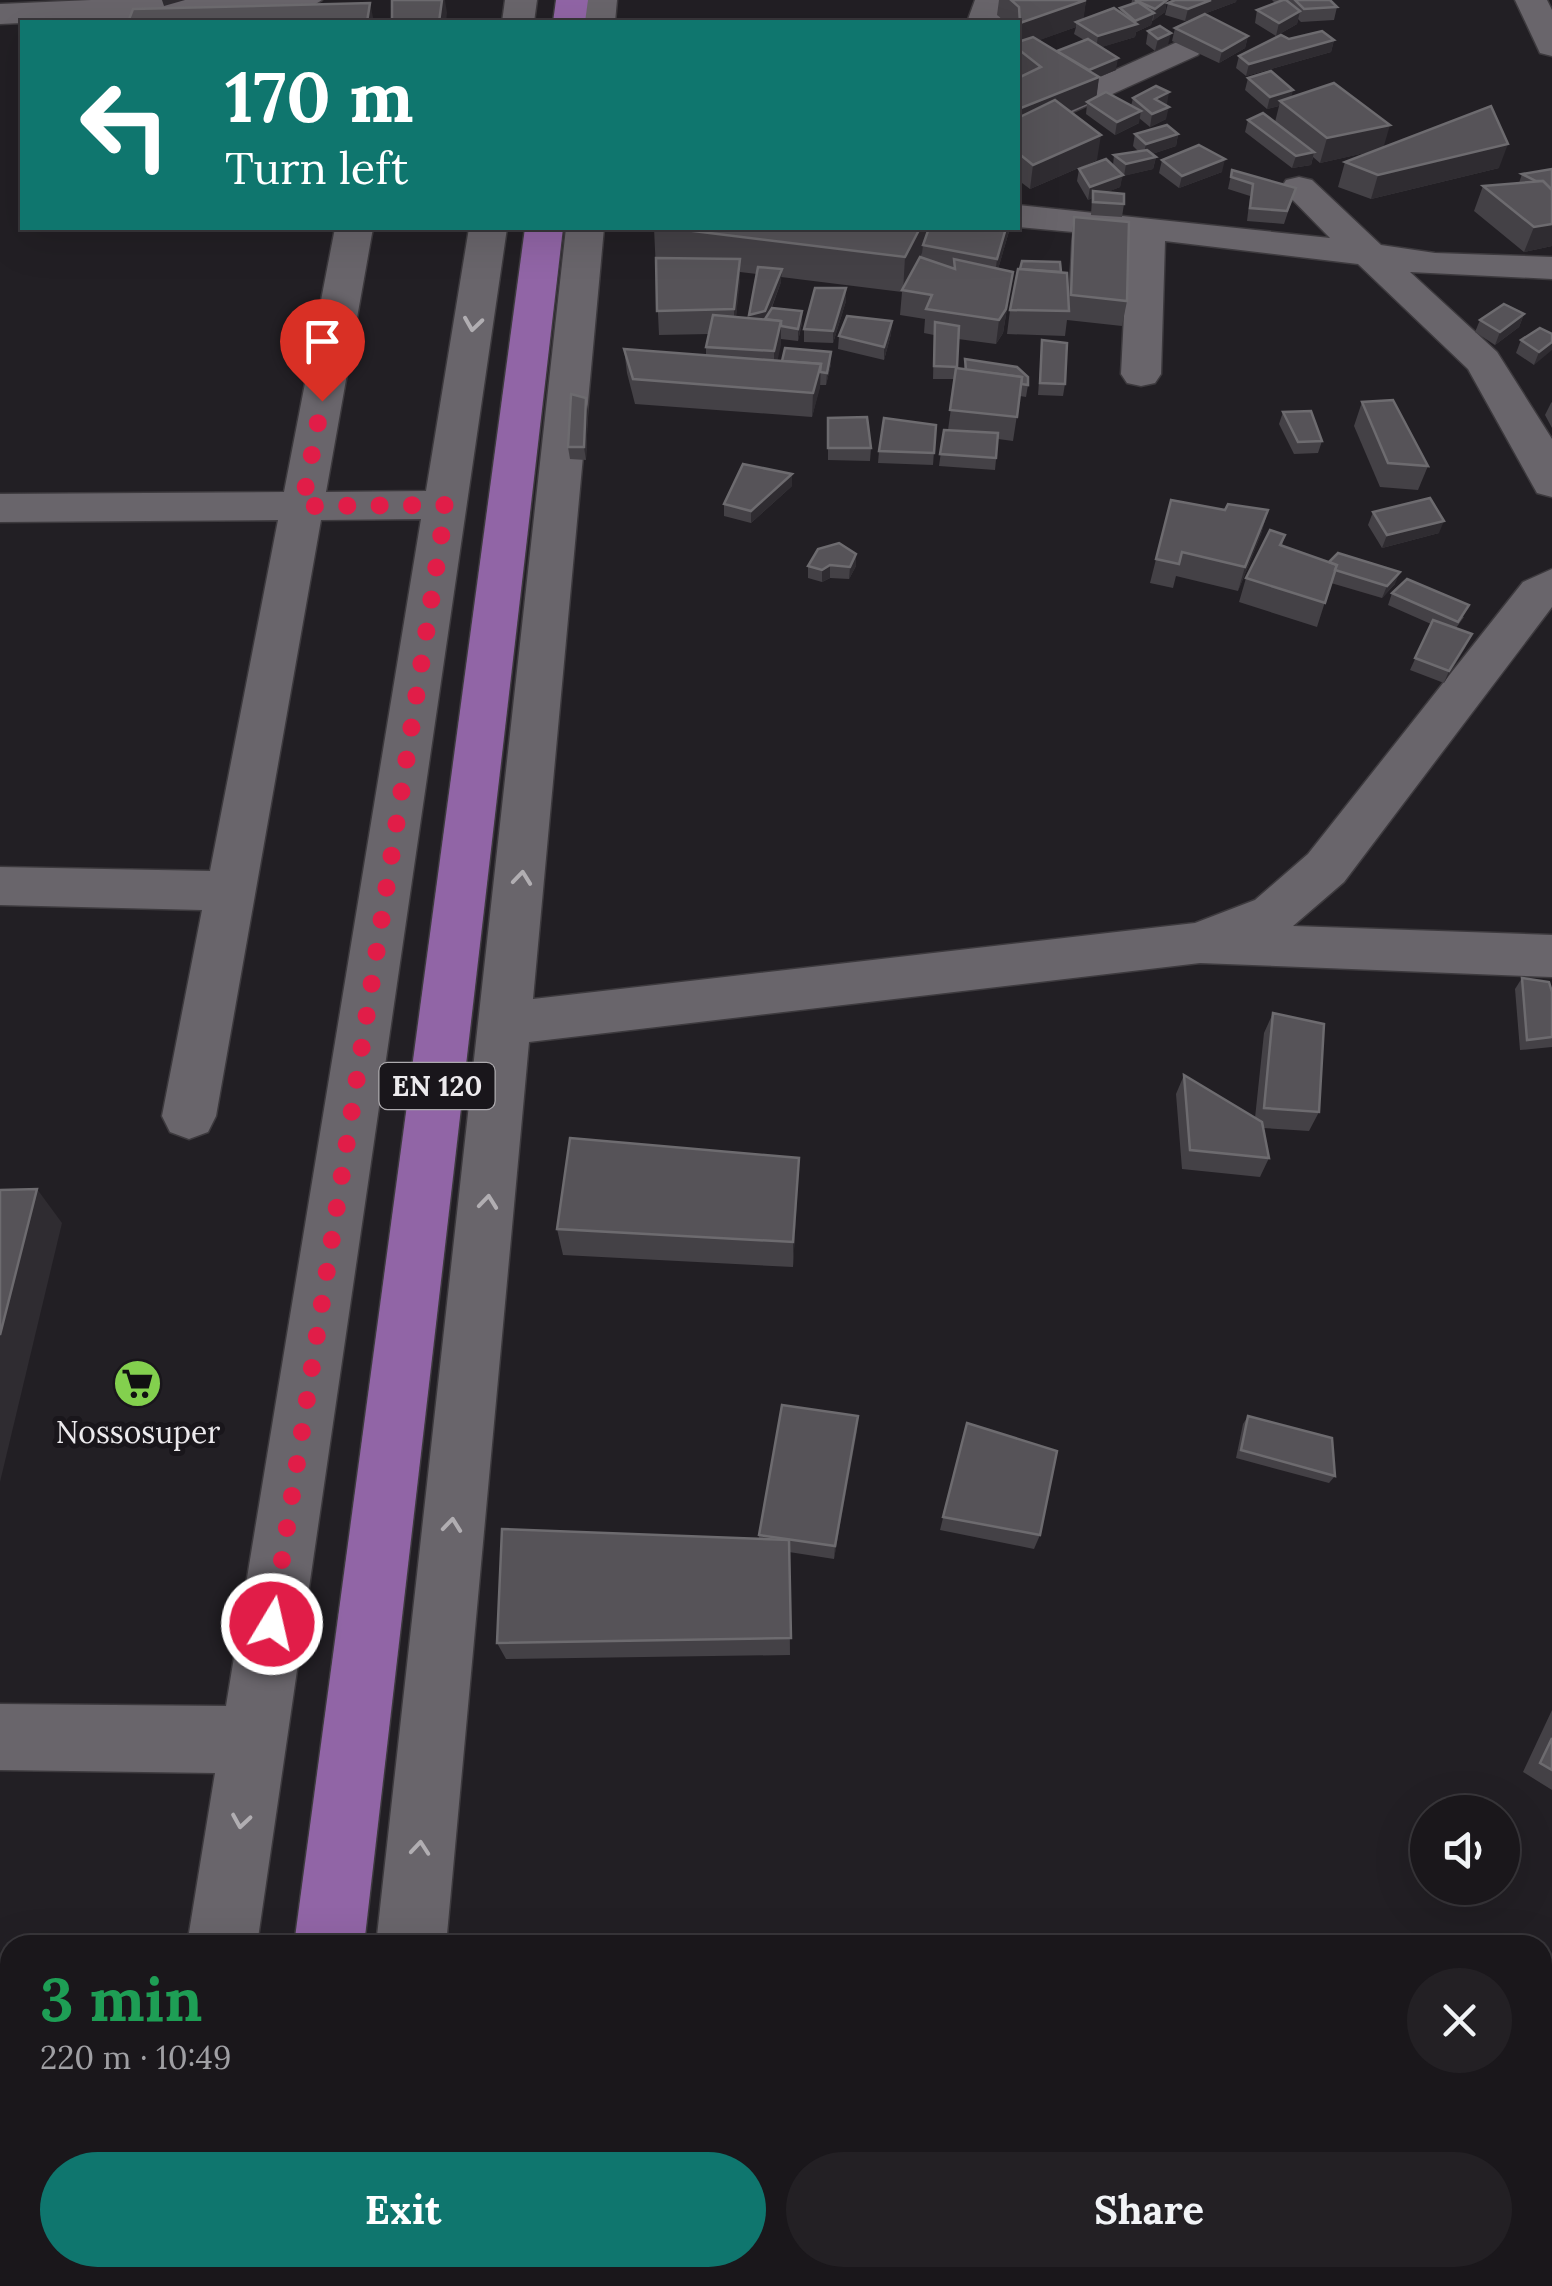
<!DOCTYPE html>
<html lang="en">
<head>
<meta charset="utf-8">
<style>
  :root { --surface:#1a171b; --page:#232024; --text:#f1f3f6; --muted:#9f9fa3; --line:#38363a; --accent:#0f766e }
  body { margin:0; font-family:Lora,serif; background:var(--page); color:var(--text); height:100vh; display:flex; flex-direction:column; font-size:38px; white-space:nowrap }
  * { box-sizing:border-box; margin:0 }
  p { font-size:32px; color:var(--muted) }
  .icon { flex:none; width:55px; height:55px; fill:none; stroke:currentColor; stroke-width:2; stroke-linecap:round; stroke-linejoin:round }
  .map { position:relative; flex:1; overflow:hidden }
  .details { position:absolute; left:0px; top:1935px; width:1552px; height:352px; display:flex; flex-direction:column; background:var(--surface); border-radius:30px 30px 0 0; box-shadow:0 10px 40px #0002,0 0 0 2px var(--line) }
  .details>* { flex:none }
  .banner { position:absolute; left:20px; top:20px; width:1000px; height:210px; border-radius:0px; box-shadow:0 10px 40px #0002,0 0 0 2px var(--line); background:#0f766e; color:#fff; overflow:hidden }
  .controls { position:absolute; left:1410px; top:1795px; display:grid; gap:20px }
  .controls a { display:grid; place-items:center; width:110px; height:110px; border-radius:50%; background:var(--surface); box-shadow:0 10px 40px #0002,0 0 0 2px var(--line); font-size:50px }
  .pin { position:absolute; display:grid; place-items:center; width:85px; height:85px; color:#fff; margin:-102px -42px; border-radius:50% 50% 50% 0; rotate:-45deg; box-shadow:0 0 10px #0007 }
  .pin .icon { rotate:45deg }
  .me { position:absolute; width:110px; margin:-55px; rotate:9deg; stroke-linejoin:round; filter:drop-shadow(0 0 8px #0008) }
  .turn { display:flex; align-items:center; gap:35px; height:210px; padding:0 40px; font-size:45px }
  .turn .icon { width:130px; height:130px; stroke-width:2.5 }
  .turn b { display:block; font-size:70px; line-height:85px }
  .round { display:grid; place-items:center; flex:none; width:105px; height:105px; border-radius:52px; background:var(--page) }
  .overview { display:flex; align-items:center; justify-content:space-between; height:170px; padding:0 40px }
  h1 { font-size:60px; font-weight:800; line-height:75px; color:#1e9e55 }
  .button { display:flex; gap:20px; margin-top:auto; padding:20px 40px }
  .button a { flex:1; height:115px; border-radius:60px; background:var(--accent); color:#fff; font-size:40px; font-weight:800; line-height:115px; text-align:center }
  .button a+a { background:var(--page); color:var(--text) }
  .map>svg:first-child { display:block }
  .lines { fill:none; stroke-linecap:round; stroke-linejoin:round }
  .minor-casing { stroke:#3d3a3e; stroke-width:3 }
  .major-casing { stroke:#3d3a3e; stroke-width:3 }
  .minor { fill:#69656b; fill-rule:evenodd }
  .major { fill:#9165a6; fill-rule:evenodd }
  .wall { fill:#444146; fill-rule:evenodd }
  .shaded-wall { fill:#2f2c31 }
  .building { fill:#565358; stroke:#6d6b6f; stroke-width:2.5 }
  .oneway { stroke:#b1aeb2 }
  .route { stroke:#e11d48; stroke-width:18; stroke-dasharray:0 32.4 }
  .labels { text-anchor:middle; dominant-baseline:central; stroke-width:10; stroke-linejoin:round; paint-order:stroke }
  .shield { fill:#19161b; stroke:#adaaae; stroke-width:2.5 }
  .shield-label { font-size:28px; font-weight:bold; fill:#eceaed }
  .poi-label { font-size:30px; fill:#eceaed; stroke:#19161b }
</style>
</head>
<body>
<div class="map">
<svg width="1552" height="2286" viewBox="0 0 1552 2286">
  <rect width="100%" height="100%" fill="#221f24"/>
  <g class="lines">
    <defs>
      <g id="minor">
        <path d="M91 0H322L306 10 0 24V4Z"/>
        <path d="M505 0H537L534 22H502Z"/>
        <path d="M585 0H617L615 22H583Z"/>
        <path d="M975 0H1007L999 22H967Z"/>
        <path d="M1515 0H1547L1552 10V56L1540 53Z"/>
        <path d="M1186 38 1198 41 1203 48 1198 55 1018 137V114Z"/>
        <path d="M1299 177 1312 180 1381 245 1435 253 1552 257V279L1410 272 1497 352 1552 439V497L1537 493 1468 369 1358 264 1165 241 1161 374 1155 383 1141 386 1127 383 1121 374 1128 237 1018 227V205L1330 238 1281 188 1286 180Z"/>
        <path d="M335 228H373L326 492 426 491 469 228H507L257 1945H187L215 1773 0 1770V1704L226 1706 421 519 321 520 216 1116 208 1132 189 1139 170 1132 162 1116 202 910 0 905V867L210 871 278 520 0 522V494L284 492Z"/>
        <path d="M566 228H604L533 999 1195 923 1255 900 1308 854 1523 582 1552 569V607L1344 882 1293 926 1552 935V977L1200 963 529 1042 446 1945H376Z"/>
        <path d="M132 2278H210L208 2286H130Z"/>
        <path d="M340 2278H418L417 2286H339Z"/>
        <path d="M1433 2278H1520L1524 2286H1437Z"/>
      </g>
      <g id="major">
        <path d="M556 0H588L585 22H553Z"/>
        <path d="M525 228H563L364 1945H294Z"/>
        <path d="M248 2278H326L325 2286H247Z"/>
      </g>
    </defs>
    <use href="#minor" class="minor-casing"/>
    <use href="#major" class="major-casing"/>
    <use href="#minor" class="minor"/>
    <use href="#major" class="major"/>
  </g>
  <g class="wall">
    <path d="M999 0H1086L1083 19 1120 12V8L1131 5 1132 0H1167L1165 12 1152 21 1151 25 1136 32 1135 37 1101 47 1116 70 1099 77 1096 97 1131 106 1133 98 1167 104 1166 119 1150 127 1139 118V123L1115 135 1086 114 1087 104 1069 112 1097 160 1030 189 1018 180V78L1019 77 1018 76V22H1006L997 15ZM1076 27 1074 34 1084 40 1057 51 1039 40Z"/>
    <path d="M1272 0H1330L1337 7 1334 20 1301 22 1298 19 1297 24 1276 36 1255 23 1257 10 1275 3Z"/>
    <path d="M1236 2 1185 21 1165 15 1168 3Z"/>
    <path d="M1175 28 1248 36 1245 48 1219 63 1172 41Z"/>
    <path d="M1148 31 1168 45 1155 51 1146 44Z"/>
    <path d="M1289 39 1334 40 1331 52 1246 76 1236 68 1239 56Z"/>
    <path d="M1248 78 1292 98 1384 147 1499 168 1371 199 1338 187 1345 162 1373 151 1320 163 1313 157 1311 165 1292 168 1245 132 1248 120 1275 122 1279 106 1267 109 1245 90Z"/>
    <path d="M1135 134H1178L1176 146 1152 154 1156 157 1153 169 1122 176 1120 187 1107 192 1124 204 1122 217 1091 215 1092 198 1088 200 1077 181 1079 169 1113 165 1114 155 1138 151 1133 146Z"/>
    <path d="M1162 160 1222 172 1179 188 1159 173Z"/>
    <path d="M1552 169V246L1524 252 1474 211 1483 186 1519 183 1522 174Z"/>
    <path d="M1232 170 1296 188 1284 224 1247 221 1250 196 1228 189Z"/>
    <path d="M1074 217 1127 301 1122 326 1067 320 1065 336 1007 334 1010 310 1020 269 1061 272 1068 298 1071 241Z"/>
    <path d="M654 228H927L926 236 929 228H1010L998 269 1013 272 1003 333 996 344 958 339 957 368 964 369 965 359 1028 385 1026 397 1020 396 1013 441 998 439 995 470 939 466 944 430H948L955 379H933L934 335 924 333 925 319 900 315 902 292 781 277V282L771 310 802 311V323L798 341 781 339 777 361 831 364 826 385H820L812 417 635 404 627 373 624 349 706 355V347L709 334 659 335ZM740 272 757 274 749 318 736 317Z"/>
    <path d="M846 301 833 343 804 342V329Z"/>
    <path d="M1524 314 1519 327 1495 345 1475 332 1480 320Z"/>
    <path d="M892 321 891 334 884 360 838 349 839 336Z"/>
    <path d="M1552 334 1534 365 1516 353 1521 340Z"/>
    <path d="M1042 340 1065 384 1063 396 1038 395Z"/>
    <path d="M1362 402 1428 466 1418 490 1380 487 1354 426Z"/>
    <path d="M1552 402V428L1545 415 1551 403Z"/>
    <path d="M588 411 586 460 570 459 568 447Z"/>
    <path d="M1283 412 1322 441 1318 453 1294 454 1279 424Z"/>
    <path d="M828 418 871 448 870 461 828 460Z"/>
    <path d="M936 425 933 465 878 463 879 451Z"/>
    <path d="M792 486 751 523 724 516V504Z"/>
    <path d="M1171 500 1225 510H1268L1261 534 1238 591 1176 576 1173 588 1150 583Z"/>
    <path d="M1373 512 1439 533 1382 548 1368 525Z"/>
    <path d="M1285 535 1282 546 1395 584 1382 598 1331 583 1317 627 1239 602 1246 578Z"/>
    <path d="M856 554V566L849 579 830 578 822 582 808 578V566Z"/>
    <path d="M1392 593 1464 617 1456 628 1466 646 1444 683 1410 670 1431 624 1388 605Z"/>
    <path d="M1522 978 1552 992V1047L1520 1050 1515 989Z"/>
    <path d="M1273 1013 1319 1112 1309 1131 1263 1128 1269 1158 1260 1177 1182 1169 1176 1094 1184 1075 1255 1118 1264 1033Z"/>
    <path d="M799 1158 793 1267 563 1255 557 1229Z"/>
    <path d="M858 1416 834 1559 789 1552 790 1655 506 1659 497 1643 759 1539V1535Z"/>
    <path d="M1248 1416 1335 1476 1329 1483 1236 1458 1243 1424Z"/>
    <path d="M967 1423 1040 1535 1034 1549 940 1530Z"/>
    <path d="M1552 1710V1790L1523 1772Z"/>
  </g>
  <g class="shaded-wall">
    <path d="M162 0H185L164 6Z"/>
    <path d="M442 0H445L447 13 446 22H439Z"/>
    <path d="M1086 0 1083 24 1076 22V27L1018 48 1020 23Z"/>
    <path d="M1167 0 1165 12 1153 21 1155 9Z"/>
    <path d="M1211 0H1237L1236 2 1185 21 1188 9Z"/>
    <path d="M370 3 374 22H367Z"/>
    <path d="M1300 11 1297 24 1276 36 1279 23Z"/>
    <path d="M1154 13 1151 25 1136 32 1135 37 1096 49 1098 36 1135 25V21Z"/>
    <path d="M1171 33 1168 45 1155 51 1158 39Z"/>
    <path d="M1248 36 1245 48 1219 63 1222 51Z"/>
    <path d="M1334 40 1331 52 1246 76 1249 64Z"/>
    <path d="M1118 58 1116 70 1099 77 1096 101 1087 102V104L1018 132 1021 108 1088 71Z"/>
    <path d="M1293 90 1290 103 1280 101 1279 106 1267 109 1270 97Z"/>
    <path d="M1169 92 1167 104 1153 111 1155 99Z"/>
    <path d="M1169 107 1166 119 1150 127 1152 114Z"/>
    <path d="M1141 111 1139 123 1115 135 1117 122Z"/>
    <path d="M1390 125 1383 149 1320 163 1327 138Z"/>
    <path d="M1178 134 1176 146 1143 157 1146 144Z"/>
    <path d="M1101 135 1097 160 1030 189 1033 165Z"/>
    <path d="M1508 144 1499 168 1371 199 1378 175Z"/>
    <path d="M1314 152 1311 165 1292 168 1296 156Z"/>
    <path d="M1156 157 1153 169 1124 176 1126 164Z"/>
    <path d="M1225 159 1222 172 1179 188 1182 176Z"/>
    <path d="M1123 175 1120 187 1093 198V191L1092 198 1088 200 1090 187Z"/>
    <path d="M1552 224V246L1524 252 1534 227Z"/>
    <path d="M920 228H927L925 245H923L922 253 903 292 905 257Z"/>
    <path d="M1006 228H1010L994 283 997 259Z"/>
    <path d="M740 259V283L734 333V309Z"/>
    <path d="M782 269 781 282 765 324 749 328V315Z"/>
    <path d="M1013 272 1003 333 996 344 999 320Z"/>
    <path d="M846 288V301L833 343V331Z"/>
    <path d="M802 311V323L798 341V329Z"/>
    <path d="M1524 314 1519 327 1495 345 1500 332Z"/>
    <path d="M781 321V345L774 376V351Z"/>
    <path d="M892 321 891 334 884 360V347Z"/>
    <path d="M1552 342V350L1534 365 1539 352Z"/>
    <path d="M831 352V364L826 385 827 373Z"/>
    <path d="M821 364 820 388 812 417 813 393Z"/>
    <path d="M586 398 588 411 586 460 584 447Z"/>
    <path d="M792 474V486L751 523V511Z"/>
    <path d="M1268 510 1261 534 1238 591 1245 567Z"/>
    <path d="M1444 521 1439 533 1382 548 1387 535Z"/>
    <path d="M856 554V566L849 579 850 567Z"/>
    <path d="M830 565V578L822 582V570Z"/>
    <path d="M1400 572 1395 584 1382 598 1387 586Z"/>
    <path d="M1472 634 1466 646 1444 683 1449 671Z"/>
    <path d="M799 1158 798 1185 793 1267V1242Z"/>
    <path d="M37 1189 62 1223 0 1482V1335Z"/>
    <path d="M858 1416 857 1432 834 1559 835 1546Z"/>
  </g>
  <g class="building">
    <path d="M392 0H442L439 22H392Z"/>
    <path d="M1011 0H1086L1020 23 1019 7Z"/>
    <path d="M1135 0H1167L1155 9Z"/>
    <path d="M1175 0H1211L1188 9 1168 3Z"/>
    <path d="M1283 0H1286L1300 11 1279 23 1257 10Z"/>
    <path d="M1295 0H1330L1337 7 1304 9Z"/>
    <path d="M1138 2 1154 13 1135 21 1120 8Z"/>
    <path d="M370 3 367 22H128L133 9Z"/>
    <path d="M1114 8 1137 24 1098 36 1076 22Z"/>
    <path d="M1205 14 1248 36 1222 51 1175 28Z"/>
    <path d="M1160 26 1171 33 1158 39 1148 31Z"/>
    <path d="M1322 31 1334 40 1249 64 1239 56 1281 35 1289 39Z"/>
    <path d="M1033 37 1099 77 1021 108 1018 104V78L1041 67 1018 49V42Z"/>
    <path d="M1088 39 1118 58 1089 70 1057 51Z"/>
    <path d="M1271 71 1293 90 1270 97 1248 78Z"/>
    <path d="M1334 83 1390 125 1327 138 1280 101Z"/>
    <path d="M1156 86 1169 92 1155 99 1169 107 1152 114 1133 98Z"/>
    <path d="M1106 92 1141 111 1117 122 1087 102Z"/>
    <path d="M1055 100 1101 135 1033 165 1018 153V118Z"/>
    <path d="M1491 106 1508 144 1378 175 1345 162Z"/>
    <path d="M1263 113 1314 152 1296 156 1248 120Z"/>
    <path d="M1167 125 1178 134 1146 144 1135 134Z"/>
    <path d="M1199 145 1225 159 1182 176 1162 160Z"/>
    <path d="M1147 150 1156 157 1126 164 1114 155Z"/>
    <path d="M1106 159 1123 175 1090 187 1079 169Z"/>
    <path d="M1552 169V190L1543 181H1536L1522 174Z"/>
    <path d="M1232 170 1296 188 1287 211 1250 208 1253 184 1231 177Z"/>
    <path d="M1543 181 1552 190V224L1534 227 1483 186Z"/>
    <path d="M1093 191 1124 194V204L1093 202Z"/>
    <path d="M1074 217 1129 222 1127 301 1071 295Z"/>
    <path d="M669 228H920L905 257Z"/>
    <path d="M929 228H1006L997 259 923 245Z"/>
    <path d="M920 257 955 269 954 259 1013 272 1006 309 999 320 926 309 932 295 902 290Z"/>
    <path d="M656 258 740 259 734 309 657 311Z"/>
    <path d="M1022 261 1060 262 1061 272 1020 269Z"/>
    <path d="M758 267 782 269 765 311 749 315Z"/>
    <path d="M1018 269 1067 273 1069 311 1010 310Z"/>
    <path d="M815 288H846L833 331 804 329Z"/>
    <path d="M1504 304 1524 314 1500 332 1480 320Z"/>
    <path d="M772 308 802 311 798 329 781 326V321L765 319Z"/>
    <path d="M713 315 781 321 774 351 706 347Z"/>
    <path d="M847 316 892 321 884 347 839 336Z"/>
    <path d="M935 322 959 326 957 367 934 366Z"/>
    <path d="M1540 328 1552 334V342L1539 352 1521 340Z"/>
    <path d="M1042 340 1067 343 1065 384 1040 383Z"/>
    <path d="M785 348 831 352 827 373 820 372 821 364 782 361Z"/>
    <path d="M624 349 821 364 813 393 633 379Z"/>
    <path d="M965 359 1017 367 1028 377V385L1021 384 1022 377 966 370Z"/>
    <path d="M956 368 1022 377 1017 417 950 410Z"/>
    <path d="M571 394 586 398 584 447H568Z"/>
    <path d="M1393 400 1428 466 1388 463 1362 402Z"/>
    <path d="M1311 411 1322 441 1298 442 1283 412Z"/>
    <path d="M867 417 871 448H828V418Z"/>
    <path d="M884 418 936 425 934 453 879 451Z"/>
    <path d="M944 430 998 433 996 458 940 454Z"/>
    <path d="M743 464 792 474 751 511 724 504Z"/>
    <path d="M1430 498 1444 521 1387 535 1373 512Z"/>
    <path d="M1171 500 1225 510 1228 504 1268 510 1245 567 1182 552 1179 564 1156 559Z"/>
    <path d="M1270 530 1285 535 1280 545 1337 565 1325 603 1246 578Z"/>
    <path d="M839 543 856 554 850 567 830 565 822 570 808 566 818 549Z"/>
    <path d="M1338 553 1400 572 1387 586 1335 570 1337 565 1329 562Z"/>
    <path d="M1407 579 1469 605 1458 622 1392 593Z"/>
    <path d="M1433 620 1472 634 1449 671 1415 658Z"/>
    <path d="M1522 978 1549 982 1552 992V1037L1527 1040Z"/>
    <path d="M1273 1013 1324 1024 1319 1112 1264 1108Z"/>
    <path d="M1184 1075 1262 1122 1269 1158 1190 1150Z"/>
    <path d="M570 1138 799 1158 793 1242 557 1229Z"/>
    <path d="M37 1189 0 1335V1190Z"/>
    <path d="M782 1405 858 1416 835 1546 759 1535Z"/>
    <path d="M1248 1416 1332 1438 1335 1476 1241 1450Z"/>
    <path d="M967 1423 1057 1451 1040 1535 943 1517Z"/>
    <path d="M502 1529 789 1540 791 1638 497 1643Z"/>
    <path d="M1552 1738V1770L1540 1763Z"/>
    <path d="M1034 1939 1093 1945H1034Z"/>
  </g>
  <defs><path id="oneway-chevron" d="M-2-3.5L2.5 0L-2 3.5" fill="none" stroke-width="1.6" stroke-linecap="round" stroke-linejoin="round" transform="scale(2.5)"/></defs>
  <g class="oneway">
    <use href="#oneway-chevron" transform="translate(473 324) rotate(98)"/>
    <use href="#oneway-chevron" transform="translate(522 878) rotate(-84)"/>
    <use href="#oneway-chevron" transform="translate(488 1202) rotate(-84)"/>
    <use href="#oneway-chevron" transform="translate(452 1525) rotate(-84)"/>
    <use href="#oneway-chevron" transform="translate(241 1821) rotate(99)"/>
    <use href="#oneway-chevron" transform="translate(420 1848) rotate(-85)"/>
  </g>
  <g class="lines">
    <path class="route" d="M272 1624 446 505 302 506 322 401"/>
  </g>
  <defs>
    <symbol id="supermarket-disc" viewBox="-11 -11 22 22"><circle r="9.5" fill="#83d04e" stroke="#19161b"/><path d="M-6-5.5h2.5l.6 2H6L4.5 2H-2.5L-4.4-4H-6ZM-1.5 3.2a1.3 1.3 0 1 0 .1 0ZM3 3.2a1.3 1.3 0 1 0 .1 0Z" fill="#111"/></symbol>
  </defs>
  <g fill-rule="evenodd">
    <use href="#supermarket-disc" x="110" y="1356" width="55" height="55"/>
  </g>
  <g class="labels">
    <rect class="shield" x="379.5" y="1063" width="115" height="46" rx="8"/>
    <g class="shield-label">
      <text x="437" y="1086">EN 120</text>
    </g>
    <g class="poi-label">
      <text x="138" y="1432">Nossosuper</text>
    </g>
  </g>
</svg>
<div class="controls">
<a><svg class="icon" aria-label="sound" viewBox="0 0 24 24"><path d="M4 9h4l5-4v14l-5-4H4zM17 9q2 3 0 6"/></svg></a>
</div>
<div class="pin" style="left:322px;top:401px;background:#d93025"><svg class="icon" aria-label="arrive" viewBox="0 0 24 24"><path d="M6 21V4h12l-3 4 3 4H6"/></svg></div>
<svg class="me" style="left:272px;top:1624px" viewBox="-20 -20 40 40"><circle r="17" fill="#e11d48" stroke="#fff" stroke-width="3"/><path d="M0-11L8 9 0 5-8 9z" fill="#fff"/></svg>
<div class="banner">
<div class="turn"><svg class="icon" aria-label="left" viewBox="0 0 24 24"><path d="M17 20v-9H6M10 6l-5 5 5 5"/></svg><div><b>170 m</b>Turn left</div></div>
</div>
<section class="details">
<div class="overview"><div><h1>3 min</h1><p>220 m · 10:49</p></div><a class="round"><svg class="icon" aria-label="close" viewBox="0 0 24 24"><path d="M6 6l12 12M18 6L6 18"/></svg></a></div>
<div class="button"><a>Exit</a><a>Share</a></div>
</section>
</div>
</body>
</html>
